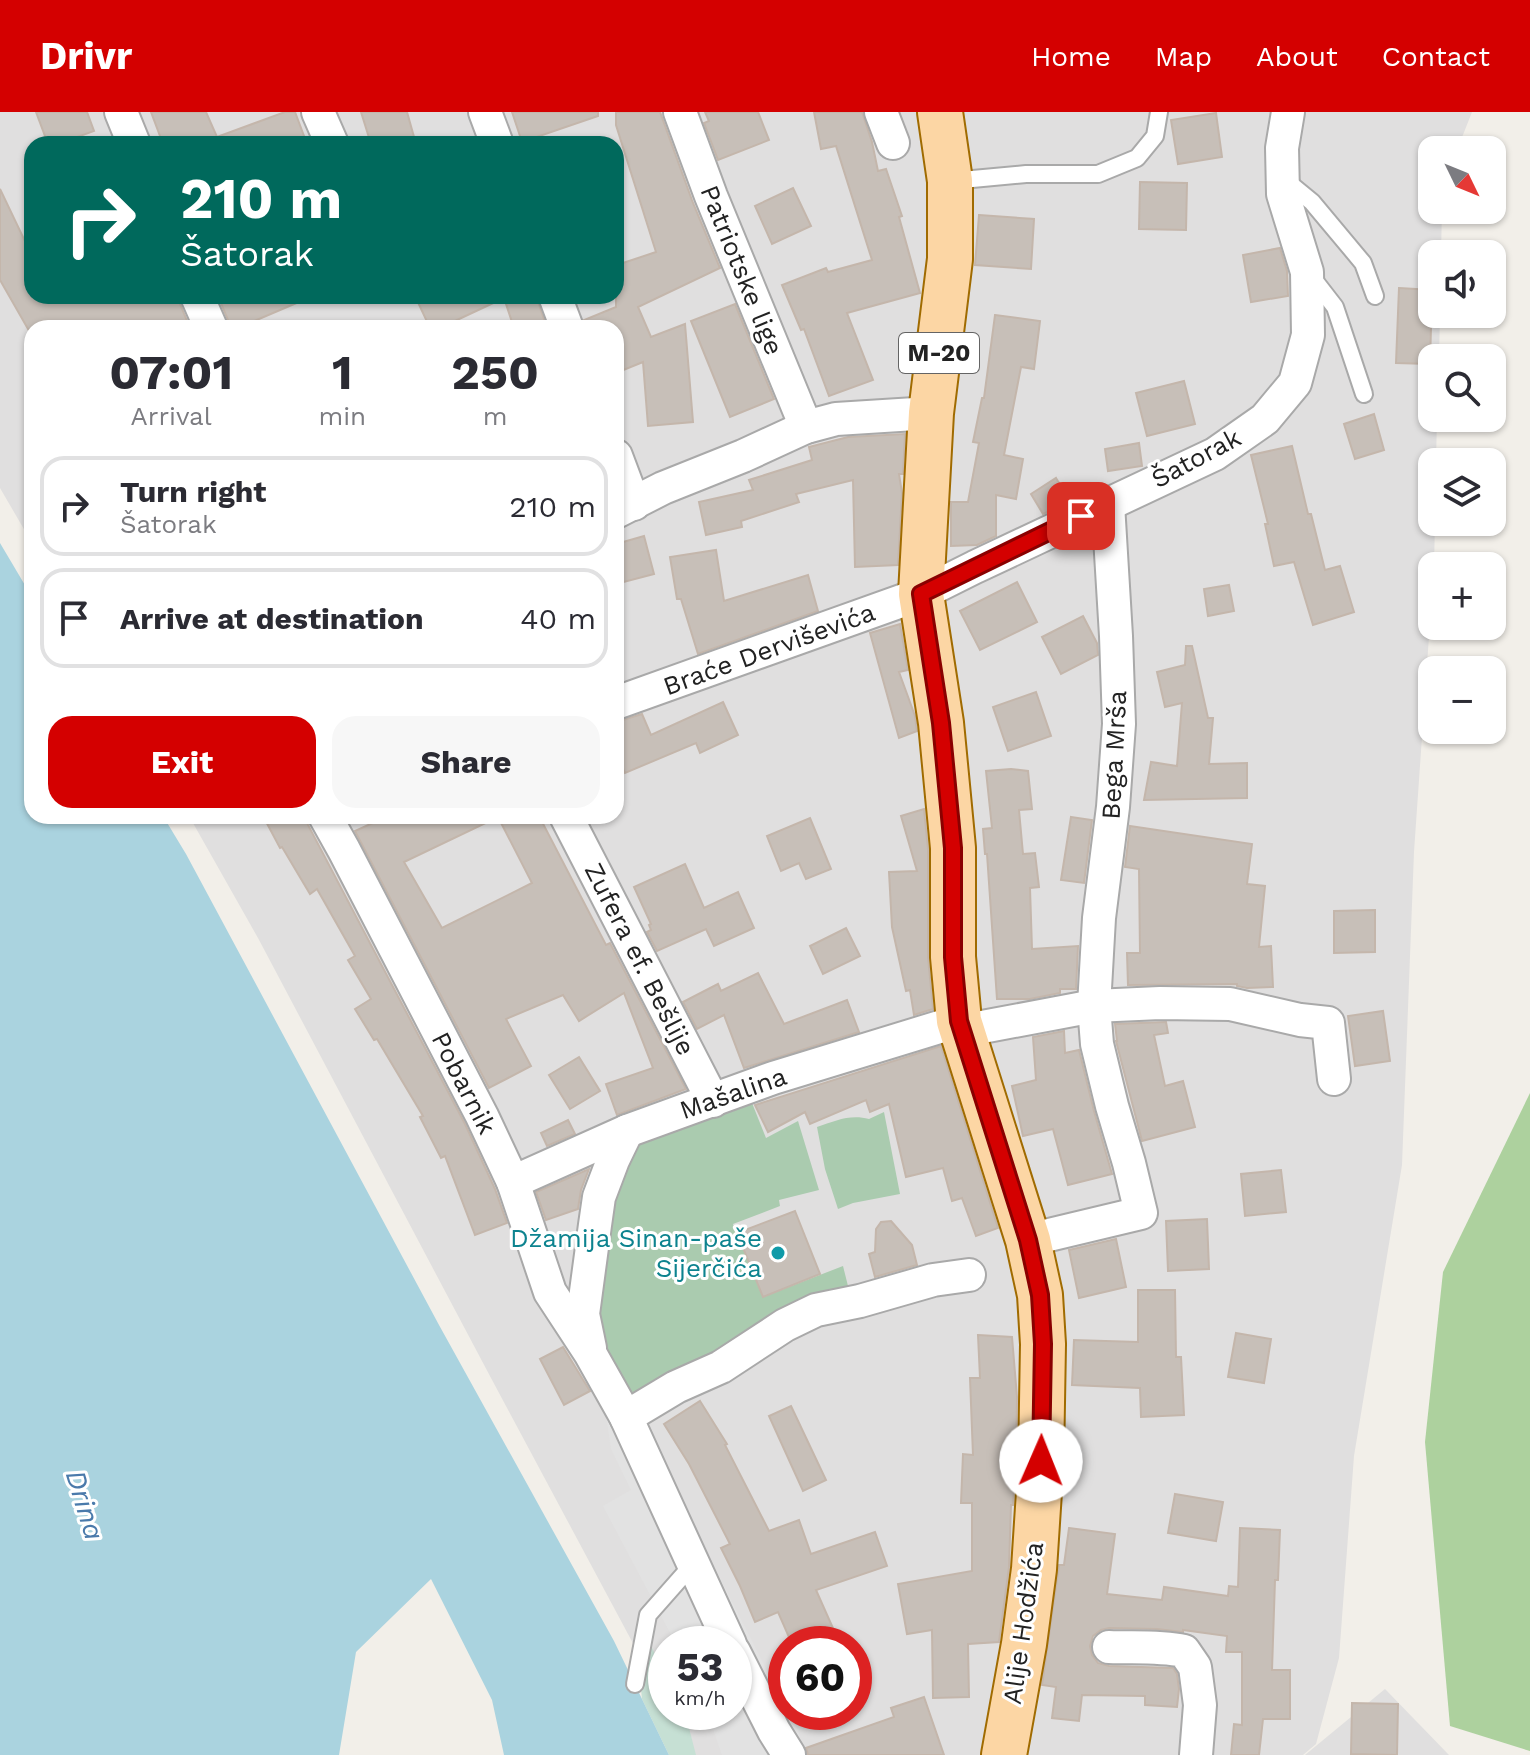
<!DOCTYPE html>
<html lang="en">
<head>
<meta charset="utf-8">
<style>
  :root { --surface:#fff; --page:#f7f7f7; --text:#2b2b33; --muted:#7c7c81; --line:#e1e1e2; --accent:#d40000 }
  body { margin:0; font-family:"Work Sans",sans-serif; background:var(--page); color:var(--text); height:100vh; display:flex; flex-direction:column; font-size:30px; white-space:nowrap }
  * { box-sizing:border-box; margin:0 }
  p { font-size:26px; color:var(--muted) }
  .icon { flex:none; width:44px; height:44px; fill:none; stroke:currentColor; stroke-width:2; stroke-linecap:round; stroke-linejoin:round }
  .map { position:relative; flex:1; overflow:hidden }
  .sheet { position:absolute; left:24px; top:208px; width:600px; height:504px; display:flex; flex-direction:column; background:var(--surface); border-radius:24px; box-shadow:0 2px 6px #0004 }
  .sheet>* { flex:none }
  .banner { position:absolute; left:24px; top:24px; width:600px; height:168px; border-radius:24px; box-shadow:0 2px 6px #0004; background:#00695c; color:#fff; overflow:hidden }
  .needle { width:52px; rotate:133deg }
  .fabs { position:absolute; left:1418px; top:24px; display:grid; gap:16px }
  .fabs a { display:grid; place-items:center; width:88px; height:88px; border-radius:16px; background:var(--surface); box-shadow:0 2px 6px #0004; font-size:40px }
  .speed { position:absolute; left:648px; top:1514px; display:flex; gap:16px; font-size:40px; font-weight:700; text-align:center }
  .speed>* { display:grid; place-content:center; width:104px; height:104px; border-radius:50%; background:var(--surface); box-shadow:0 2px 6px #0004; line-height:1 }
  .speed small { font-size:20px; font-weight:400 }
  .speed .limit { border:12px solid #d22; background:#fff; color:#111 }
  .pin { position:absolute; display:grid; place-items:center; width:68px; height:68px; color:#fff; margin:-34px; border-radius:16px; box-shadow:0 4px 12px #0006 }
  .me { position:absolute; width:88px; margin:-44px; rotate:1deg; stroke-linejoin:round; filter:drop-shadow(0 0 6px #0008) }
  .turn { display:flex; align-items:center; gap:28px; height:168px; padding:0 24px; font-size:36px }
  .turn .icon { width:104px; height:104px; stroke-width:2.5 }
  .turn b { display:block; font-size:56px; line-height:68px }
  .eta { display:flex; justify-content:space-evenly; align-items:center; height:136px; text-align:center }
  .eta b { font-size:48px; font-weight:700; line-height:56px }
  .button { display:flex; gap:16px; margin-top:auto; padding:16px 24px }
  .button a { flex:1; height:92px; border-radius:24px; background:var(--accent); color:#fff; font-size:32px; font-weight:700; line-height:92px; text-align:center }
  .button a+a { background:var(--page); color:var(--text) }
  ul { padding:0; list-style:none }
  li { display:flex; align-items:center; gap:24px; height:100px; margin:0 16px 12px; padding:0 8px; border:4px solid var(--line); border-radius:24px }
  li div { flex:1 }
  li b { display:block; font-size:30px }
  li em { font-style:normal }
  header { display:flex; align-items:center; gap:48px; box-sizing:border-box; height:112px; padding:0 40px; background:var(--accent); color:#fff }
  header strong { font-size:38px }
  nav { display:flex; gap:44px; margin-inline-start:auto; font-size:28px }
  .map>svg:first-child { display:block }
  .residential { fill:#e0dfdf; fill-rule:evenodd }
  .forest { fill:#add19e }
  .wetland { fill:#c6e0d4 }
  .cemetery { fill:#aacbaf }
  .parking { fill:#e2e2e2 }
  .water { fill:#aad3df }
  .building { fill:#c7bfb8; stroke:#c4b6ab; stroke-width:2; fill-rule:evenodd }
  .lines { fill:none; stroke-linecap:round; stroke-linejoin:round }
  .service-casing { stroke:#a9a9a9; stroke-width:20 }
  .minor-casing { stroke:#a9a9a9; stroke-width:36 }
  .primary-casing { stroke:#a06b00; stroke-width:48 }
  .service { stroke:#fff; stroke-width:16 }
  .minor { stroke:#fff; stroke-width:32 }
  .primary { stroke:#fcd6a4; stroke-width:44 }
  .route-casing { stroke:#8a0000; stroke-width:20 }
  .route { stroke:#d40000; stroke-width:14 }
  .culture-dot { fill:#0f9aa8; stroke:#fff; stroke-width:3 }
  .labels { text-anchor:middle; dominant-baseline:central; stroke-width:6; stroke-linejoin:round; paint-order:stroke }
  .shield { fill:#fff; stroke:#646464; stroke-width:2 }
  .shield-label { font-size:24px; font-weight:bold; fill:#222 }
  .street-label { font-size:26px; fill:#222; stroke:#fff }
  .culture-label { font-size:26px; fill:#0d838f; stroke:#fff; text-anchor:end }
  .water-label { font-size:28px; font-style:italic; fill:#4a7aab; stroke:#fff }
</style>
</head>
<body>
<header>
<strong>Drivr</strong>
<nav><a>Home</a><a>Map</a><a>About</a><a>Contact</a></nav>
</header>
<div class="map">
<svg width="1530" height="1643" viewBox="0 0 1530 1643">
  <rect width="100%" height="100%" fill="#f2efe9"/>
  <g class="residential">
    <path d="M0 0H1472L1457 38H1432V98H1442L1441 142H1432V202H1440L1439 246H1432V306H1437L1436 350H1432V410H1435L1434 454H1432V481L1414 740 1402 1053 1354 1344 1339 1546 1316 1632 1303 1643H681L670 1600H734V1532H666V1593L491 1266 258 826 189 704H616V216H32V431L0 376ZM32 32H616V184H32ZM786 1532H854V1600H786Z"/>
    <path d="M1385 1577 1449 1643H1305Z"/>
  </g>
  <path class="forest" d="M1530 981V1639L1450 1614 1425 1330 1443 1160Z"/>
  <path class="wetland" d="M647 1525 666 1566V1600H682L689 1616 696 1643H669L642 1587 639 1560Z"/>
  <g class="cemetery">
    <path d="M746 976 766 1026 798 1009 819 1078 779 1088 780 1094 733 1112 763 1185 843 1154 851 1186 624 1301 612 1272 589 1176 627 1019Z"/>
    <path d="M884 1000 900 1082 853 1091 838 1097 825 1057 817 1015C835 1009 850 1002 869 1007Z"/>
  </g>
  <path class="parking" d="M628 1283 658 1335 693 1413 786 1596V1600H788L798 1618 805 1643H722L707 1600H734V1532H676L603 1394 631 1378 611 1337 604 1289Z"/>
  <path class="water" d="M0 431 32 485V704H163L186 742 439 1213 614 1529 669 1643H504L492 1588 431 1467 356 1540 339 1643H0Z"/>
  <g class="building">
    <path d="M36 0H87L94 19 58 32H48Z"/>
    <path d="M151 0H206L217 25 285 0H295L307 32H163Z"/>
    <path d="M361 0H407L416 32H371Z"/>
    <path d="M512 0H598V4L522 30Z"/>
    <path d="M616 0H660L693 91 720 156 638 195 651 225 685 212 693 310 648 314 643 250 616 261V216H586L584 208 616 195V144L620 152 656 140 616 13Z"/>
    <path d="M705 0H758L769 28 718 48 704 11 709 9Z"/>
    <path d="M814 0H862L872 30 878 59 886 57 902 104 899 105 920 181 847 201 873 268 829 284 804 217 801 218 782 173 826 156 828 160 872 148 836 34 821 37Z"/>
    <path d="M1216 1 1222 45 1178 52 1171 8Z"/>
    <path d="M1140 70 1187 71 1186 118 1139 117Z"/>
    <path d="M793 76 811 114 772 132 755 94Z"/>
    <path d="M0 77 32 144V184H178L180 192 190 216H32V224L0 168Z"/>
    <path d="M979 103 1034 107 1031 157 975 153Z"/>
    <path d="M1280 136 1287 159 1288 184 1251 190 1243 143Z"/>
    <path d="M1399 176 1432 178 1430 252 1396 251Z"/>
    <path d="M218 184H313L238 216H230L228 208Z"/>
    <path d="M415 184H536L547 216H514L504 186 440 216H430Z"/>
    <path d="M735 192 774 287 730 305 691 209Z"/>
    <path d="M995 203 1040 209 1034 257 1021 255 1004 343 1023 347 1016 387 996 383V424L977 433 951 434V390H968L979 331 973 330 982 286H984Z"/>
    <path d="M1184 269 1195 312 1147 324 1136 281Z"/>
    <path d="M1374 302 1384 338 1355 347 1344 312Z"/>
    <path d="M905 322 903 362H899L902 381 898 453 855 455 853 368 796 382 799 390 741 409 742 415 706 423 699 390 753 378 749 368 812 348 809 335 848 325Z"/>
    <path d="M1139 331 1142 354 1108 359 1105 337Z"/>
    <path d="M1292 334 1308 402H1311L1325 458 1340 454 1354 500 1313 513 1294 450 1274 454 1265 412H1268L1251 343Z"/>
    <path d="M1056 366 1070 389 1043 402 1031 382Z"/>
    <path d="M644 424 654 462 616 472V432Z"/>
    <path d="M716 438 724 489 808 463 818 499 698 542 681 487H677L670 445Z"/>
    <path d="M1017 470 1037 510 980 538 960 499Z"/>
    <path d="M1229 473 1234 499 1208 504 1204 477Z"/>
    <path d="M1083 504 1097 531 1098 543 1061 562 1042 525Z"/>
    <path d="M900 512 908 558 899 560 915 604 917 619 899 626 870 521Z"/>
    <path d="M1186 534H1192L1208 606H1213L1209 652 1247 651V686L1144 688 1151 650 1177 654 1182 591 1165 595 1157 560 1185 553Z"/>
    <path d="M1036 580 1051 624 1008 639 993 595Z"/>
    <path d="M723 590 738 623 700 641 696 631 625 661 616 642V610L642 602 651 623Z"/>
    <path d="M1011 657 1028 659 1032 697 1019 698 1023 742 1035 741 1039 775 1030 776 1032 837 1078 834 1076 877H1060V881L1030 887H997L987 742H985L983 717 992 716 986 659Z"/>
    <path d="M924 697 928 737V845L933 897 914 903 910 878 906 879 892 815 889 760 917 759 901 704Z"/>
    <path d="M263 704H306L308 713 465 1012 495 1077 507 1111 475 1123 445 1044 441 1046 420 1005 423 1004 377 927 374 928 355 897 371 887 348 848 355 844 317 777 310 782 282 735 280 736Z"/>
    <path d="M388 704H539L606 833 610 831 686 977 617 1003 606 972 653 956 624 881 579 909 563 883 506 907 531 954 489 976 355 719ZM498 705 532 771 442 816 404 750Z"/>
    <path d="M1071 705 1092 708 1084 771 1061 768Z"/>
    <path d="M810 706 831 757 806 767 799 751 781 759 767 724Z"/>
    <path d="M1130 714 1252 732 1247 772 1265 774 1259 835 1271 834 1273 875 1247 876 1237 874V872L1128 873 1127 841H1140L1139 757 1125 755Z"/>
    <path d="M685 752 704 796 738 780 754 816 714 834 706 817 657 839 647 820 651 818 649 813 651 812 634 775Z"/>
    <path d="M1375 798V840L1334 841V799Z"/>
    <path d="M846 816 860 844 823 862 810 834Z"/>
    <path d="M758 861 784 912 847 888 859 920 744 956 724 903 697 917 683 890 718 872 721 879Z"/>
    <path d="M1383 899 1390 949 1355 954 1348 904Z"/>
    <path d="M1166 910 1168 921 1154 923 1165 974 1183 969 1195 1015 1142 1029 1116 929H1117L1115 912Z"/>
    <path d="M1064 919 1065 941 1079 938 1094 999 1112 1062 1068 1073 1053 1017 1023 1024 1012 974 1036 968 1033 925Z"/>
    <path d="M941 934 998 1116 976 1124 962 1086 952 1089 943 1056 906 1065 889 992 870 1000 866 988 810 1012 805 1000 768 1020 755 993Z"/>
    <path d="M579 945 600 979 570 997 549 963Z"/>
    <path d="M568 1008 575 1022 547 1034 541 1021Z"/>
    <path d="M589 1057 581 1078 578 1097 546 1108 536 1080Z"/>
    <path d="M1281 1058 1286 1100 1245 1104 1241 1062Z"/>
    <path d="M795 1099 820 1162 763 1185 737 1121Z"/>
    <path d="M1207 1107 1209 1157 1168 1159 1166 1109Z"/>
    <path d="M891 1109 912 1133 917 1153 875 1165 869 1142 875 1140 876 1117 881 1110Z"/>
    <path d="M1116 1127 1126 1175 1079 1186 1069 1138Z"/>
    <path d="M1138 1178H1175L1176 1245H1181L1184 1303 1141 1305 1140 1276 1072 1273 1074 1228 1138 1230Z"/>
    <path d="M1236 1221 1271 1227 1264 1271 1228 1265Z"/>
    <path d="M978 1223 1012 1225 1017 1285 1016 1348 1013 1393H1011L1009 1455 999 1530 968 1532 969 1585 933 1586 932 1518 907 1522 898 1472 972 1459V1391H961L963 1342 973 1343 970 1266H980Z"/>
    <path d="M563 1235 590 1279 564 1293 540 1247Z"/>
    <path d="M700 1289 727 1332 725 1333 769 1419 799 1408 811 1442 875 1420 887 1454 816 1478 840 1532H792L778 1500 755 1510 740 1474 721 1436 730 1432 689 1352 664 1312Z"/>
    <path d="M791 1294 826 1368 803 1379 769 1304Z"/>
    <path d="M1175 1382 1223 1390 1216 1429 1168 1421Z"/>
    <path d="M1069 1416 1115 1422 1107 1482 1162 1488 1164 1475 1228 1484 1229 1474 1238 1475 1240 1416 1280 1418 1278 1468H1275L1272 1558H1290V1607H1263L1259 1643H1231L1234 1612 1242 1613V1540H1226L1227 1524 1183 1518V1520L1157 1517 1109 1516 1101 1518 1093 1524 1090 1534 1092 1543 1098 1551 1109 1554 1173 1556 1177 1562 1179 1577 1177 1595 1145 1593V1584L1082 1583 1079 1609 1052 1606 1056 1575 1042 1573 1059 1453H1064Z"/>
    <path d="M924 1585 944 1643H808L806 1636 894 1605 891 1596Z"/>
    <path d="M1352 1591 1398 1592 1397 1643 1351 1642Z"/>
  </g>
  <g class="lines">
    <defs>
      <g id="service">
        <path d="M1284 67 1312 90 1363 151 1375 184"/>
        <path d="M951 69 1026 62H1098L1137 46 1155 24 1159 0"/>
        <path d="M1311 164 1335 195 1364 282"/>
        <path d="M635 1572 648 1503 693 1452"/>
      </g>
      <g id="minor">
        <path d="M121 0 134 32"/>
        <path d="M318 0 332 32"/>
        <path d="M485 0 497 32"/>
        <path d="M680 0 711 84 806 315"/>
        <path d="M881 0 893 31"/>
        <path d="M197 184 211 216"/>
        <path d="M555 184 567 216"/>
        <path d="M616 344 634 392"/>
        <path d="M616 400 663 376 743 344 806 315 836 307 931 301"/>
        <path d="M616 591 921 482 975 455 1215 342 1265 307 1295 271 1308 223 1307 160 1283 82 1282 36 1288 0"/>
        <path d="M325 704 344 738 482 1004 513 1070 550 1180 590 1241 626 1305 730 1532"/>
        <path d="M566 704 713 989"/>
        <path d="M961 919 1094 894 1160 891 1230 892 1300 908 1328 911 1334 967"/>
        <path d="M513 1070 627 1019 773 966 959 909"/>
        <path d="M1028 1128 1141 1101 1129 1051 1112 994 1097 932 1094 894 1099 806 1113 695 1119 612 1116 524 1108 392"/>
        <path d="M590 1236 583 1202 595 1113 599 1085 613 1048 627 1019"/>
        <path d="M626 1305 676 1275 721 1255 785 1213 816 1198 860 1189 933 1168 969 1163"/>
        <path d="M1109 1535C1136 1536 1158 1534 1184 1539L1195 1555 1200 1593 1196 1643"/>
        <path d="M734 1540 774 1619 789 1643"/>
      </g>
      <path id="primary" d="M940 0 950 69V147L931 301 921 482 941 611 953 736V845L959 909 1028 1128 1040 1183 1043 1232 1041 1349 1034 1457 1024 1532 1004 1643"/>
    </defs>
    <use href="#service" class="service-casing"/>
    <use href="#minor" class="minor-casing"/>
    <use href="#primary" class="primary-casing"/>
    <use href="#service" class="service"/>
    <use href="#minor" class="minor"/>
    <use href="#primary" class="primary"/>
  </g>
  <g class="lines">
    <defs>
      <path id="route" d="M1041 1349 1043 1232 1040 1183 1028 1128 959 909 953 845V736L941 611 921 482 1081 404"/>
    </defs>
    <use href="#route" class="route-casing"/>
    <use href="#route" class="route"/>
  </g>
  <circle class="culture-dot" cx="778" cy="1141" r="8"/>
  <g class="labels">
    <rect class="shield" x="899" y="221" width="80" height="40" rx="6"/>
    <g class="shield-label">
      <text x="939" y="241">M-20</text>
    </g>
    <g class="street-label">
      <text transform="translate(742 158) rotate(68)">Patriotske lige</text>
      <text transform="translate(1196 346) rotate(-28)">Šatorak</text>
      <text transform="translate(769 537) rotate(-20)">Braće Derviševića</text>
      <text transform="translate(1114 643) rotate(-87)">Bega Mrša</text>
      <text transform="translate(640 847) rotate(63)">Zufera ef. Bešlije</text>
      <text transform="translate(464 971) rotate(63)">Pobarnik</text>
      <text transform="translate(733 981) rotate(-19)">Mašalina</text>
      <text transform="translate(1023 1511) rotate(-82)">Alije Hodžića</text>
    </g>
    <g class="culture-label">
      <text x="762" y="1126">Džamija Sinan-paše<tspan x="762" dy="30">Sijerčića</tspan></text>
    </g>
    <g class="water-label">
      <text transform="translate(85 1393) rotate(73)">Drina</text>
    </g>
  </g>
</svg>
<div class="fabs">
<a><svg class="needle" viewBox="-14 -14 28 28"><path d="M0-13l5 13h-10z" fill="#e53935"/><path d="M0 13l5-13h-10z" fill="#7c7c81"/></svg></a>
<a><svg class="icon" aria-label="sound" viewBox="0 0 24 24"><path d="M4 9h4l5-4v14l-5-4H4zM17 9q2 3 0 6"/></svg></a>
<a><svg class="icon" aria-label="search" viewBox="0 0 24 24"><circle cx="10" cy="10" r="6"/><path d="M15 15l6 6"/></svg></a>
<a><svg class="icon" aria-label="layers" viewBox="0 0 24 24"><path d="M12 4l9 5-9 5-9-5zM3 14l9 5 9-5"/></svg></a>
<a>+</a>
<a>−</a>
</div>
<div class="speed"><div>53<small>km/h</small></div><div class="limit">60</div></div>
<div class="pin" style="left:1081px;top:404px;background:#d93025"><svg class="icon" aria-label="arrive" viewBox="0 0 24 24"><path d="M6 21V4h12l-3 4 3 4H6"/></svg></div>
<svg class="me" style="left:1041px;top:1349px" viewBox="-20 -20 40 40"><circle r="19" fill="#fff"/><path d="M0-13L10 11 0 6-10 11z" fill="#d40000"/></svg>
<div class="banner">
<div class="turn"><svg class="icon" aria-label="right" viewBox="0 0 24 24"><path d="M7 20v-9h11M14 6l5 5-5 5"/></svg><div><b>210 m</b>Šatorak</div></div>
</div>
<section class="sheet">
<div class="eta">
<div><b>07:01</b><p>Arrival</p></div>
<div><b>1</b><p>min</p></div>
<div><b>250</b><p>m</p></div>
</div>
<ul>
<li><svg class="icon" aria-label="right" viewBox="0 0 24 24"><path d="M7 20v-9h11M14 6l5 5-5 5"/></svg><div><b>Turn right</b><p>Šatorak</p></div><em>210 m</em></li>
<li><svg class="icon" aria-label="arrive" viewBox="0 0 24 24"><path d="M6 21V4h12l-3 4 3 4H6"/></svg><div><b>Arrive at destination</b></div><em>40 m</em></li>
</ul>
<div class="button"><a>Exit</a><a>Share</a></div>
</section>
</div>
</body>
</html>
